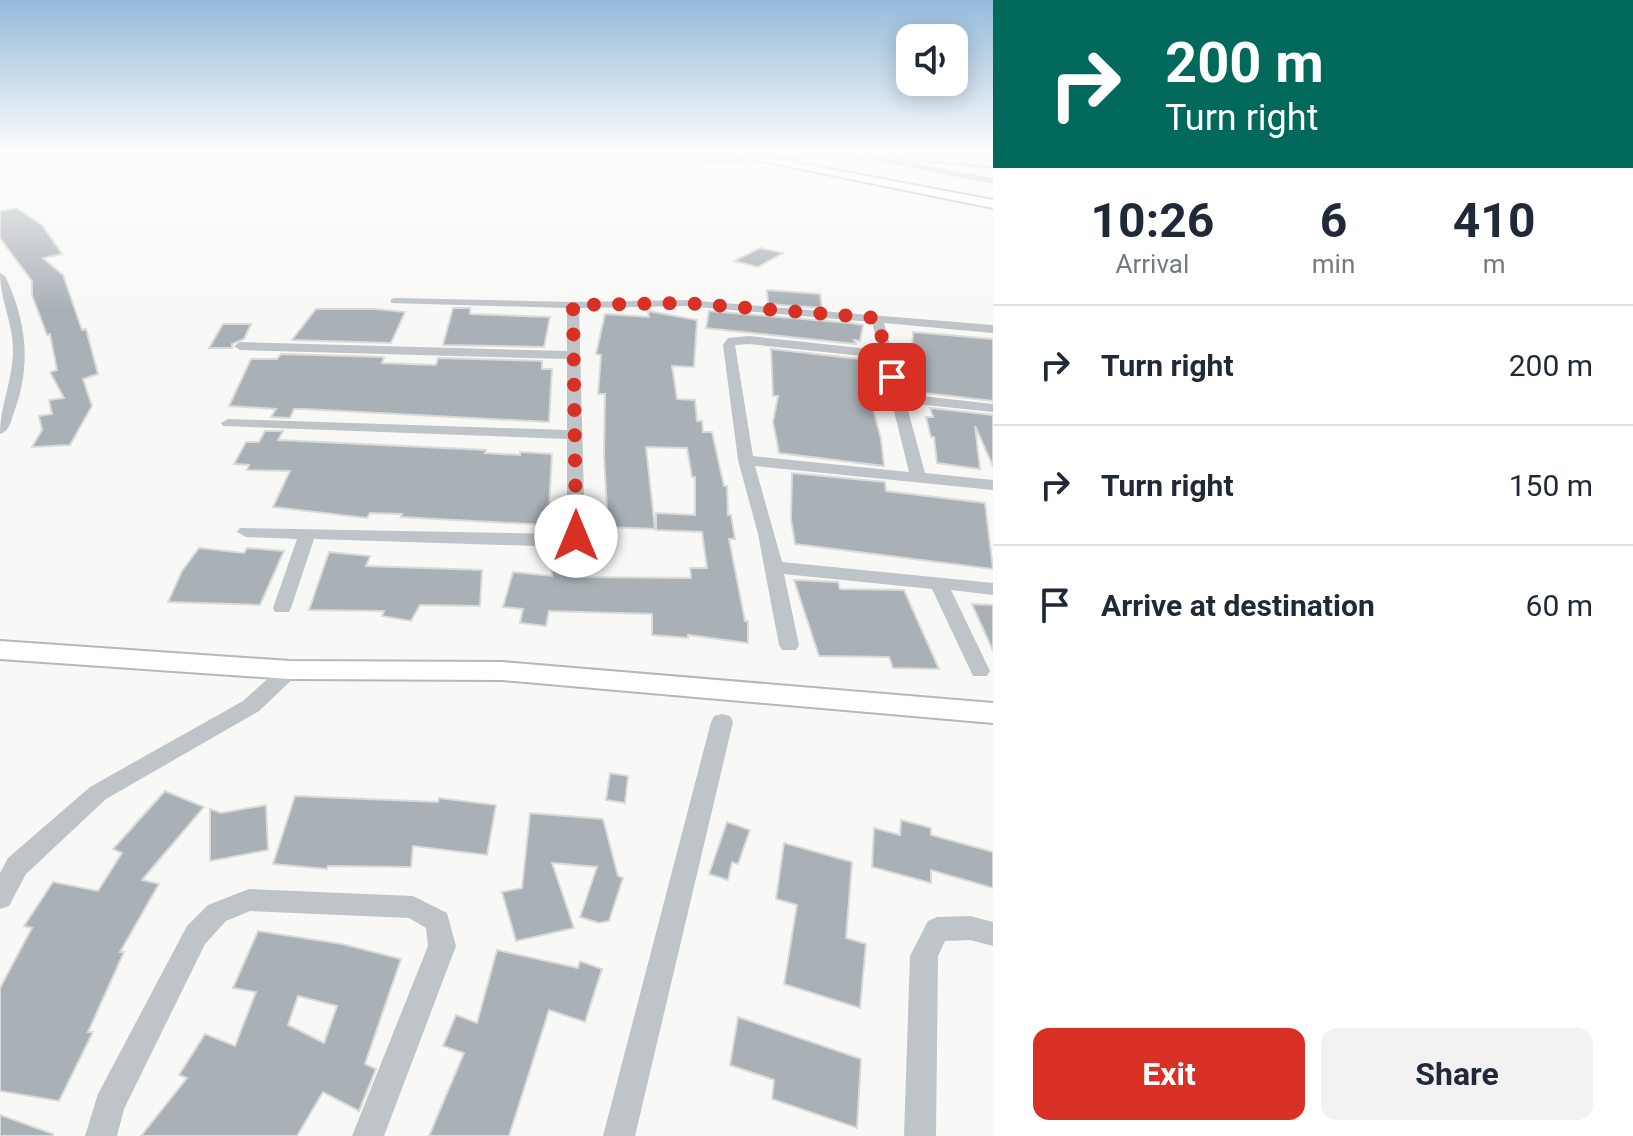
<!DOCTYPE html>
<html lang="en">
<head>
<meta charset="utf-8">
<style>
  :root { --surface:#fff; --page:#f2f2f3; --text:#1f2937; --muted:#747a83; --line:#e0e1e3; --accent:#d93025 }
  body { margin:0; font-family:Roboto,sans-serif; background:var(--page); color:var(--text); height:100vh; display:flex; flex-direction:column; font-size:30px; white-space:nowrap }
  * { box-sizing:border-box; margin:0 }
  p { font-size:26px; color:var(--muted) }
  .icon { flex:none; width:44px; height:44px; fill:none; stroke:currentColor; stroke-width:2; stroke-linecap:round; stroke-linejoin:round }
  .map { position:relative; flex:1; overflow:hidden }
  .panel { display:flex; flex-direction:column; background:var(--surface); width:640px }
  .panel>* { flex:none }
  .top-card { background:#00695c; color:#fff; overflow:hidden }
  .controls { position:absolute; left:896px; top:24px; display:grid; gap:16px }
  .controls a { display:grid; place-items:center; width:72px; height:72px; border-radius:16px; background:var(--surface); box-shadow:0 4px 20px #0003; font-size:40px }
  .pin { position:absolute; display:grid; place-items:center; width:68px; height:68px; color:#fff; margin:-34px; border-radius:16px; box-shadow:0 4px 12px #0006 }
  .me { position:absolute; width:88px; margin:-44px; rotate:0deg; stroke-linejoin:round; filter:drop-shadow(0 0 6px #0008) }
  .turn { display:flex; align-items:center; gap:28px; height:168px; padding:0 40px; font-size:36px }
  .turn .icon { width:104px; height:104px; stroke-width:2.5 }
  .turn b { display:block; font-size:56px; line-height:68px }
  .eta { display:flex; justify-content:space-evenly; align-items:center; height:136px; text-align:center }
  .eta b { font-size:48px; font-weight:700; line-height:56px }
  .button { display:flex; gap:16px; margin-top:auto; padding:16px 40px }
  .button a { flex:1; height:92px; border-radius:16px; background:var(--accent); color:#fff; font-size:32px; font-weight:700; line-height:92px; text-align:center }
  .button a+a { background:var(--page); color:var(--text) }
  ul { padding:0; list-style:none }
  li { display:flex; align-items:center; gap:24px; height:120px; padding:0 40px; border-top:2px solid var(--line) }
  li div { flex:1 }
  li b { display:block; font-size:30px }
  li em { font-style:normal }
  main { display:flex; flex:1; min-height:0 }
  .map>svg:first-child { display:block }
  .lines { fill:none; stroke-linecap:round; stroke-linejoin:round }
  .stream { stroke:#b7c5c8; stroke-width:3 }
  .building { fill:#a9b1b7; stroke:#dadad8; stroke-width:2; fill-rule:evenodd }
  .secondary-casing { stroke:#b2b8bc; stroke-width:4 }
  .street { fill:#bfc4c8; fill-rule:evenodd }
  .secondary { fill:#fff; fill-rule:evenodd }
  .route { stroke:#d93025; stroke-width:14; stroke-dasharray:0 25.2 }
</style>
</head>
<body>
<main>
<div class="map">
<svg width="993" height="1136" viewBox="0 0 993 1136">
  <rect width="100%" height="100%" fill="#f8f8f6"/>
  <g class="lines">
    <g class="stream">
      <path d="M895 159 993 167"/>
      <path d="M702 162 819 157 864 159"/>
    </g>
  </g>
  <g class="building">
    <path d="M16 208 42 225 62 254 43 258 63 275 82 330 86 329 98 374 83 379 92 406 70 445 32 447 42 430 39 416 52 414 49 400 64 398 50 372 57 370 50 334 47 335 32 295V281L0 238V211Z"/>
    <path d="M760 248 783 253 758 267 734 261Z"/>
    <path d="M767 290 820 294 822 308 768 304Z"/>
    <path d="M453 308H470V314L550 317 544 347 443 345Z"/>
    <path d="M316 309H375L405 312 391 343 292 340Z"/>
    <path d="M648 311 697 320 694 367 672 366 677 399 695 400 697 421H702L703 432H712L724 486H727L728 515H731L735 539H729L745 621H748V643L688 635V638L652 635V614L549 611 546 626 520 623 523 609 503 607 513 572 552 576 551 557 570 556 572 577 691 578 690 568H707L702 532 656 530V513L695 515V477H692L687 448 646 447 655 529 608 527 604 456 605 394H598L601 355 596 354 605 314 649 317Z"/>
    <path d="M709 311 850 323 863 325 860 341 854 340 856 344 706 328Z"/>
    <path d="M223 324H251L244 339 232 344V348H209Z"/>
    <path d="M913 332 993 339V401L925 393 912 349Z"/>
    <path d="M771 349 860 359 881 439 884 466 779 453 773 422 778 396H773Z"/>
    <path d="M281 354 384 357 382 363 436 365 438 358 542 361V369H552L549 422 304 409H294L290 418 271 417 276 409 229 406 251 359H277Z"/>
    <path d="M930 408 993 415V466L975 426 980 469 937 463 934 437H931L926 417H933Z"/>
    <path d="M265 431H283L278 440 486 450 485 453 520 455V452L552 454 548 525 401 517 402 514 370 513 367 518 273 507 290 471 247 470 249 465 234 464 246 442H259Z"/>
    <path d="M792 473 885 482 886 491 985 503 993 569 795 544 791 519Z"/>
    <path d="M199 548 244 553 247 548 284 551 260 605 168 602 182 571Z"/>
    <path d="M329 552 370 556 366 566 482 570 480 606 420 605 411 621 382 616 384 611 309 610Z"/>
    <path d="M794 580 838 582 840 589 904 590 939 669 893 668 889 657 819 656Z"/>
    <path d="M972 604 993 605V651Z"/>
    <path d="M610 773 628 776 625 803 606 800Z"/>
    <path d="M165 791 204 807 142 880 159 884 120 952H124L88 1032H93L59 1101 0 1091V988L32 928 24 926 53 882 98 891 122 853 113 849Z"/>
    <path d="M295 796 438 802 439 798 496 805 487 855 413 846 411 867 328 866 327 869 273 864Z"/>
    <path d="M266 805 268 850 210 861V809L221 813Z"/>
    <path d="M530 813 603 819 618 876 623 878 609 921 599 923 580 917 597 867 552 863 574 928 516 941 502 892 522 888Z"/>
    <path d="M901 820 931 828V835L993 852V888L931 870V883L872 867 874 828 900 835Z"/>
    <path d="M727 822 750 830 738 864 732 862 728 880 709 874Z"/>
    <path d="M784 843 852 862 846 938 866 944 860 1008 784 984 797 905 776 899Z"/>
    <path d="M258 931 342 944 401 959 365 1064 376 1069 359 1111 323 1092 297 1136H141L187 1078 179 1075 205 1034 235 1046 256 992 233 988ZM298 996 337 1006 324 1043 288 1025Z"/>
    <path d="M497 950 578 968 580 961 602 969 585 1022 549 1010 509 1136H429L464 1053 443 1046 456 1015 477 1023Z"/>
    <path d="M738 1017 861 1059 857 1128 772 1099 774 1080 730 1065Z"/>
    <path d="M0 1115 53 1134V1136H0Z"/>
  </g>
  <g class="lines">
    <defs>
      <g id="secondary">
        <path d="M708 150H729L993 200V208Z"/>
        <path d="M0 641 290 661 502 662 993 703V723L502 680 290 679 0 659Z"/>
      </g>
    </defs>
    <use href="#secondary" class="secondary-casing"/>
    <g class="street">
      <path d="M823 150H840L993 178V184Z"/>
      <path d="M0 273 5 276C27 322 32 367 13 415 10 424 9 431 0 434 0 406 12 382 13 353 14 325 0 300 0 273Z"/>
      <path d="M395 298 573 302 686 300 993 325V333L884 323 904 394 993 404V412L906 403 925 473 993 480V490L755 466 782 562 993 583V595L951 590 990 671 987 676H973L932 589 784 574 799 645 796 650H782L779 645 758 534 738 460 723 345 728 338 749 336 879 350 872 322 686 306 579 308 585 536 575 546 569 547 314 539 291 608 289 612H275L273 608 297 539 246 537 237 532 240 528 567 534V439L223 426 221 423 228 419 567 430V359L240 350 234 346 240 342 567 351V308L391 303V299ZM749 344 881 358 909 472 753 456 735 345Z"/>
      <path d="M290 663 297 665 300 670 297 675 259 711 106 799 26 874 9 906 0 909V873L8 858 90 787 243 701 283 665Z"/>
      <path d="M722 714 730 716 733 722 635 1136H603L711 722 714 716Z"/>
      <path d="M249 889 413 896 447 913 456 946 384 1136H352L428 946 426 928 409 918 250 911 226 921 205 944 124 1109 117 1136H85L98 1094 187 926 208 905Z"/>
      <path d="M970 916 993 922V946L970 940 945 941 938 956 936 1136H904L910 956 928 921 937 917Z"/>
    </g>
    <use href="#secondary" class="secondary"/>
  </g>
  <linearGradient id="sky" x2="0" y2="1"><stop stop-color="#94bbdb"/><stop offset="0.49" stop-color="#fcfcfb"/><stop offset="1" stop-color="#fcfcfb" stop-opacity="0"/></linearGradient>
  <rect width="993" height="309" fill="url(#sky)"/>
  <g class="lines">
    <path class="route" d="M576 536 573 305 686 303 877 318 892 377"/>
  </g>
</svg>
<div class="controls">
<a><svg class="icon" aria-label="sound" viewBox="0 0 24 24"><path d="M4 9h4l5-4v14l-5-4H4zM17 9q2 3 0 6"/></svg></a>
</div>
<div class="pin" style="left:892px;top:377px;background:#d93025"><svg class="icon" aria-label="arrive" viewBox="0 0 24 24"><path d="M6 21V4h12l-3 4 3 4H6"/></svg></div>
<svg class="me" style="left:576px;top:536px" viewBox="-20 -20 40 40"><circle r="19" fill="#fff"/><path d="M0-13L10 11 0 6-10 11z" fill="#d93025"/></svg>
</div>
<section class="panel">
<div class="top-card">
<div class="turn"><svg class="icon" aria-label="right" viewBox="0 0 24 24"><path d="M7 20v-9h11M14 6l5 5-5 5"/></svg><div><b>200 m</b>Turn right</div></div>
</div>
<div class="eta">
<div><b>10:26</b><p>Arrival</p></div>
<div><b>6</b><p>min</p></div>
<div><b>410</b><p>m</p></div>
</div>
<ul>
<li><svg class="icon" aria-label="right" viewBox="0 0 24 24"><path d="M7 20v-9h11M14 6l5 5-5 5"/></svg><div><b>Turn right</b></div><em>200 m</em></li>
<li><svg class="icon" aria-label="right" viewBox="0 0 24 24"><path d="M7 20v-9h11M14 6l5 5-5 5"/></svg><div><b>Turn right</b></div><em>150 m</em></li>
<li><svg class="icon" aria-label="arrive" viewBox="0 0 24 24"><path d="M6 21V4h12l-3 4 3 4H6"/></svg><div><b>Arrive at destination</b></div><em>60 m</em></li>
</ul>
<div class="button"><a>Exit</a><a>Share</a></div>
</section>
</main>
</body>
</html>
